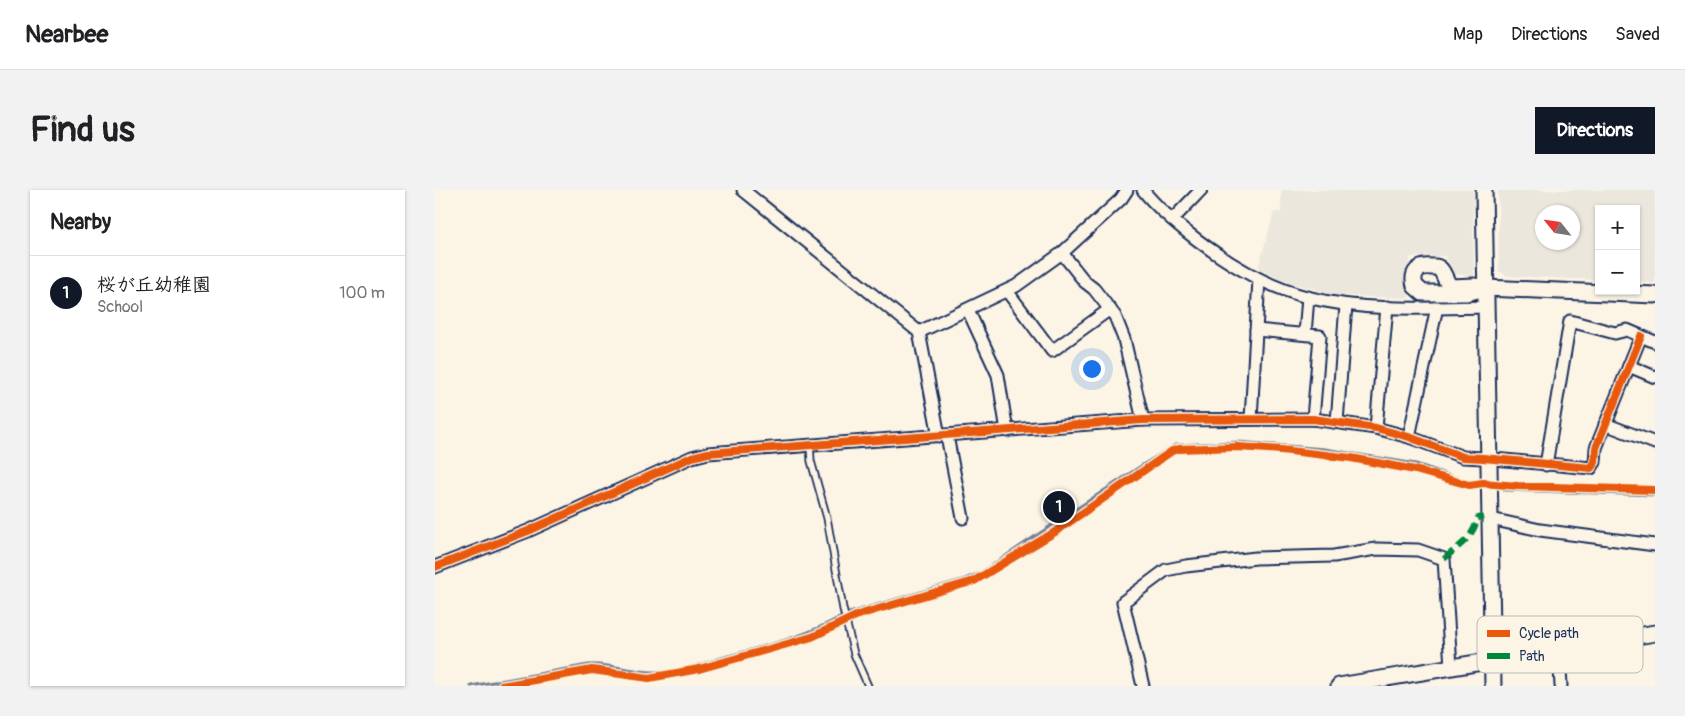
<!DOCTYPE html>
<meta charset="utf-8">
<style>
:root{--surface:#fff;--page:#f2f2f2;--text:#202124;--muted:#757577;--line:#e0e0e0;--accent:#111827}
body{margin:0;font-family:Pangolin,"Klee One",sans-serif;background:var(--page);color:var(--text)}
.controls{position:absolute;right:15px;top:15px;display:grid;overflow:hidden;border-radius:0px;box-shadow:0 1px 4px #0004}
.controls button{width:45px;height:45px;display:grid;place-items:center;padding:0;border:0;border-bottom:1px solid var(--line);background:var(--surface);color:var(--text);font:25px sans-serif}
.compass{position:absolute;left:1100px;top:15px;width:45px;height:45px;border-radius:50%;background:var(--surface);box-shadow:0 1px 4px #0004;rotate:300deg}
.you{position:absolute;left:656px;top:178px;width:18px;height:18px;margin:-12px;border:4px solid #fff;border-radius:50%;background:#1a73e8;box-shadow:0 0 0 8px #1a73e833}
.badge{display:grid;place-items:center;width:32px;height:32px;border-radius:50%;background:var(--accent);color:#fff;font-size:16px;font-weight:700}
.pin{position:absolute;translate:-50% -50%;border:2px solid #fff;box-shadow:0 1px 5px #0006}
.list{margin:0;padding:0;list-style:none}
h2{display:flex;justify-content:space-between;align-items:center;height:65px;margin:0;padding:0 20px;font-size:21px}
h2 small{font-size:16px;font-weight:400;color:var(--muted)}
.list li{display:grid;grid-template-columns:32px 1fr auto;gap:15px;align-items:center;box-sizing:border-box;height:75px;padding:0 20px;border-top:1px solid var(--line)}
.list b{display:block;font-size:19px;white-space:nowrap}
.list p{margin:0;font-size:16px;white-space:nowrap;color:var(--muted)}
.list em{font-size:16px;font-style:normal;color:var(--muted)}
.map{position:relative;flex:none;width:1220px;height:496px;overflow:hidden;border-radius:0px}
header{display:flex;align-items:center;gap:30px;box-sizing:border-box;height:70px;padding:0 25px;background:var(--surface);border-bottom:1px solid var(--line)}
header strong{font-size:24px}
nav{display:flex;gap:28px;margin-inline-start:auto;font-size:18px}
.intro{display:flex;align-items:center;justify-content:space-between;box-sizing:border-box;height:120px;padding:0 30px}
h1{margin:0;font-size:35px}
.button{padding:12px 22px;border-radius:0px;background:var(--accent);color:#fff;font-size:18px;font-weight:700}
main{display:flex;gap:30px;padding:0 30px}
aside{flex:1;background:var(--surface);border-radius:0px;box-shadow:0 1px 4px #0004}
.map>svg:first-child{display:block}
.built{fill:#ece7dc;fill-rule:evenodd}
.lines{fill:none;stroke-linecap:round;stroke-linejoin:round}
.stream{stroke:#767f94;stroke-width:3}
.lane-casing{stroke:#1b2f5e;stroke-width:9}
.street-casing{stroke:#1b2f5e;stroke-width:15}
.secondary-casing{stroke:#1b2f5e;stroke-width:19}
.lane{stroke:#fcf5e5;stroke-width:5.5}
.street{stroke:#fcf5e5;stroke-width:11}
.secondary{stroke:#fcf5e5;stroke-width:15}
.quiet{stroke:#00873e;stroke-width:6;stroke-dasharray:12 6;stroke-linecap:butt}
.cycleway-casing{stroke:#fcf5e5;stroke-width:11}
.cycleway{stroke:#e8590c;stroke-width:8}
.key{fill:#fcf5e5;stroke:#b8babc;stroke-width:1}
.key-label{font-size:14px;fill:#1b2f5e}
</style>
<header>
<strong>Nearbee</strong>
<nav><a>Map</a><a>Directions</a><a>Saved</a></nav>
</header>
<div class="intro"><h1>Find us</h1><a class="button">Directions</a></div>
<main>
<aside>
<h2>Nearby<small></small></h2>
<ul class="list">
<li><span class="badge">1</span><div><b>桜が丘幼稚園</b><p>School</p></div><em>100 m</em></li>
</ul>
</aside>
<div class="map">
<svg width="1220" height="496" viewBox="0 0 1220 496">
<rect width="100%" height="100%" fill="#fcf5e5"/>
<filter id="ink" filterUnits="userSpaceOnUse"><feTurbulence type="fractalNoise" baseFrequency=".02" numOctaves="2"/><feDisplacementMap in="SourceGraphic" scale="10" xChannelSelector="R" yChannelSelector="G"/><feConvolveMatrix kernelMatrix="1 2 1 2 8 2 1 2 1" color-interpolation-filters="sRGB"/></filter>
<g filter="url(#ink)">
<g class="built">
<polygon points="846,0 1038,0 1039,86 1019,84 1010,66 975,67 974,108 889,105 881,99 856,94 823,79 839,22 846,22"/>
<path d="M1063,0h157v93l-19,-1v-73h-37v71l-92,-4 -8,-5zM1108,22h30v30h-30z"/>
</g>
<g class="lines">
<g class="stream">
<polyline points="1069,300 1220,305"/>
<polyline points="414,423 530,389 545,383 709,274 740,255 804,252 890,259 981,274 1031,291"/>
<path d="M36,496l117,-21c23,-2 45,8 69,7 23,0 48,-9 71,-16 39,-11 77,-19 112,-39"/>
</g>
<defs>
<polyline id="lane" points="375,254 376,271 392,328 408,419 419,464 433,496"/>
<g id="street">
<polyline points="308,0 484,142 504,246"/>
<path d="M708,0c13,17 36,36 53,49 33,25 71,48 111,58 57,15 120,11 179,10"/>
<polyline points="738,29 766,0"/>
<polyline points="627,63 650,92 659,99 680,126 689,149 708,230"/>
<polyline points="572,101 617,161 675,119"/>
<polyline points="533,120 563,185 572,241"/>
<polyline points="821,140 885,146 878,229"/>
<polyline points="484,142 581,96 627,63 686,9 692,0"/>
<polyline points="870,144 873,107"/>
<polyline points="1194,176 1220,187"/>
<polyline points="816,229 824,89"/>
<polyline points="902,232 911,115"/>
<polyline points="1170,234 1220,253"/>
<polyline points="941,238 952,117"/>
<polyline points="512,246 528,328"/>
<polyline points="974,247 1002,117"/>
<polyline points="1111,275 1135,131 1180,143 1192,140 1220,152"/>
<polyline points="1056,329 1105,340 1220,355"/>
<polyline points="0,377 93,341 257,267 273,263 708,230 878,229 941,238 974,247 1028,267 1048,268 1156,278 1160,272 1161,258 1206,146"/>
<polyline points="1124,460 1126,496"/>
<polyline points="708,496 688,412 731,380 751,376 821,368 899,366 941,359 983,360 1009,369 1016,477"/>
</g>
<g id="secondary">
<polyline points="1049,0 1058,496"/>
<path d="M1050,98l-19,5h-43l-8,-7c-4,-14 4,-21 17,-19 4,0 5,-1 8,2 5,5 5,13 11,18l23,-1 11,2 170,7"/>
<polyline points="904,496 1220,443"/>
</g>
</defs>
<use href="#lane" class="lane-casing"/>
<use href="#street" class="street-casing"/>
<use href="#secondary" class="secondary-casing"/>
<use href="#lane" class="lane"/>
<use href="#street" class="street"/>
<use href="#secondary" class="secondary"/>
<path class="quiet" d="M1009,369c16,-15 27,-18 34,-41l5,-1"/>
<defs>
<g id="cycleway">
<polyline points="0,377 93,341 257,267 273,263 708,230 878,229 941,238 974,247 1028,267 1048,268 1156,278 1160,272 1161,258 1206,146"/>
<polyline points="66,496 157,480 214,488 264,479 377,447 423,425 539,391 620,342 737,261 744,259 803,257 846,260 916,268 980,280 1034,295 1048,293 1083,296 1220,300"/>
</g>
</defs>
<use href="#cycleway" class="cycleway-casing"/>
<use href="#cycleway" class="cycleway"/>
</g>
</g>
<rect x="1042" y="426" width="166" height="57" rx="8" class="key"/>
<rect x="1052" y="440" width="23" height="7" fill="#e8590c"/>
<rect x="1052" y="463" width="23" height="6" fill="#00873e"/>
<g class="key-label">
<text x="1084" y="448">Cycle path</text>
<text x="1084" y="471">Path</text>
</g>
</svg>
<div class="controls">
<button>+</button>
<button>−</button>
</div>
<svg class="compass" viewBox="-18 -18 36 36"><path d="M0-13l5 13h-10z" fill="#e53935"/><path d="M0 13l5-13h-10z" fill="#757577"/></svg>
<div class="you"></div>
<div class="pin badge" style="left:624px;top:317px">1</div>
</div>
</main>
